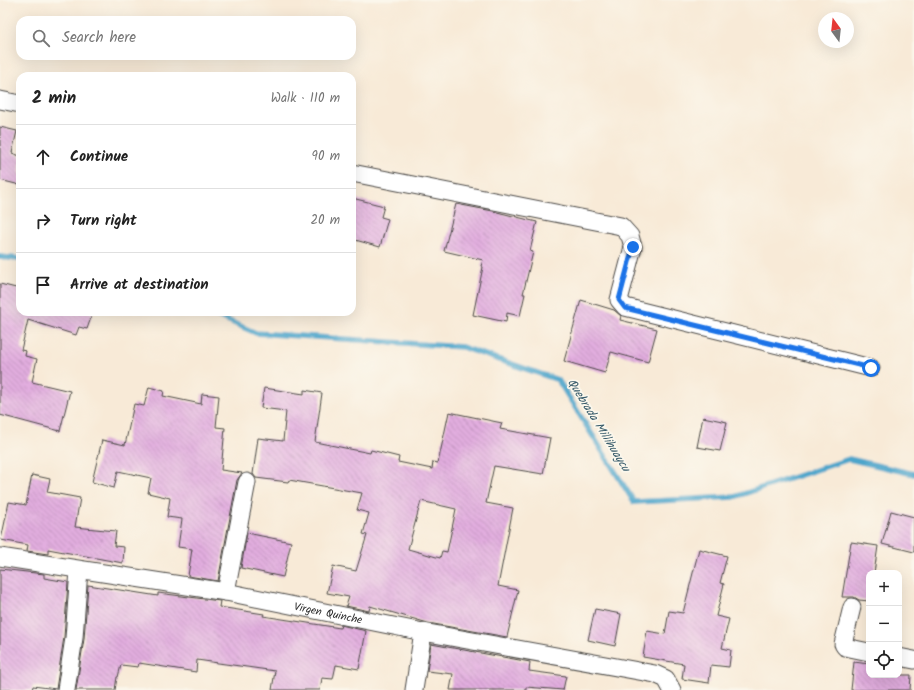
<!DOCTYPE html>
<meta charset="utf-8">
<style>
:root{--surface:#fff;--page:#f6f6f6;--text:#222;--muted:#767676;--line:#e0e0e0}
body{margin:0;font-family:Kalam,sans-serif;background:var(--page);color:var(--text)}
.controls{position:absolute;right:12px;bottom:12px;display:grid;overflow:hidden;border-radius:8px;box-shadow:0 4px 16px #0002}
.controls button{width:36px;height:36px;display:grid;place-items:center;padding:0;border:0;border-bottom:1px solid var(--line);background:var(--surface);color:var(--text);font:20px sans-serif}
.compass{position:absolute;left:818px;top:12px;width:36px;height:36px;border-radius:50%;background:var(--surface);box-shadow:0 4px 16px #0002;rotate:345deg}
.stop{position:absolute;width:12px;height:12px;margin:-9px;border:3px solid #1a73e8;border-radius:50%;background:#fff}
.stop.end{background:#1a73e8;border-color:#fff;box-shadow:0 1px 4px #0008}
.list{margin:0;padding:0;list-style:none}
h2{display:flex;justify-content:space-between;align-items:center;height:52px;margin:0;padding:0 16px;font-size:17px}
h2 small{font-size:13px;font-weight:400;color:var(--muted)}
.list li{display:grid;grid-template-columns:26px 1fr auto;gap:12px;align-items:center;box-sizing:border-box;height:64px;padding:0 16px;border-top:1px solid var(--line)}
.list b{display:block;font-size:15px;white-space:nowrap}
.list em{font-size:13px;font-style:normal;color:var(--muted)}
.icon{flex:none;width:22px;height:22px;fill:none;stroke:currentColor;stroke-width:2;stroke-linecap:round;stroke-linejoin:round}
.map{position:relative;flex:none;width:914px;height:690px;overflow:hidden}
.search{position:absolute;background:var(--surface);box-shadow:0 4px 16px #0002;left:16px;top:16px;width:340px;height:44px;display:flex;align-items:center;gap:10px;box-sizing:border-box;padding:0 14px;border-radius:12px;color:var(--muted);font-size:15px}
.panel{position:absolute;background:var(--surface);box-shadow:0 4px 16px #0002;left:16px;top:72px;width:340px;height:244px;border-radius:12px}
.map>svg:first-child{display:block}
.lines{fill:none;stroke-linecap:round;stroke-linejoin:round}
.stream{stroke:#4ea5cb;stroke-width:5.5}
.building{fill:url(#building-back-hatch);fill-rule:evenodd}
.minor-casing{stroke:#4a4845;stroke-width:19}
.minor{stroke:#fff;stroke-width:17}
.route{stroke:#1a73e8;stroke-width:5}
.labels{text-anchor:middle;stroke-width:3.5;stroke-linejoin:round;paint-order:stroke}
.street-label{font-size:11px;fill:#2b2b2b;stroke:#fbf7ec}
.water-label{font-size:12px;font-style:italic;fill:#395c6b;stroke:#fbf7ec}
</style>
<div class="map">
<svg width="914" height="690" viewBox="0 0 914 690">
<defs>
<pattern id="building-back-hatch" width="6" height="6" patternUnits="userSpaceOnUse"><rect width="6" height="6" fill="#e2addf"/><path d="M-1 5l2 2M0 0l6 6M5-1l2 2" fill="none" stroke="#b78db5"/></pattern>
</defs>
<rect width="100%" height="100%" fill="#fbf7ec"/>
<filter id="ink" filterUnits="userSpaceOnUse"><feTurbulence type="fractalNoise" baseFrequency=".025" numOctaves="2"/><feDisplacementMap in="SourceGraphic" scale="8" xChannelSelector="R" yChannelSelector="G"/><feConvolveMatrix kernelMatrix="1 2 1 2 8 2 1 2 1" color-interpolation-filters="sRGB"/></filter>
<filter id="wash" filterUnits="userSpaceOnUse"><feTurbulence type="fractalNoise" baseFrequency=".012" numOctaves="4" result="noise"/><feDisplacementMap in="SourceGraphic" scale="16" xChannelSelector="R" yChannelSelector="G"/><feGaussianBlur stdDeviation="0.9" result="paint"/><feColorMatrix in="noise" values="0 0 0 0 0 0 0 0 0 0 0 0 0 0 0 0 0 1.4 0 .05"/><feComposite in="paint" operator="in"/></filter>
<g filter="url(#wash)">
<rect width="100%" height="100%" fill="#f8ead7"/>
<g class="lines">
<g class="stream">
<polyline points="0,257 20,259"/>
<polyline points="209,312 256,333 462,347 558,380 634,502 734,497 849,459 914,474"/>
</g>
</g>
<g id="blocks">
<g class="building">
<polygon points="0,127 17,131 12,153 20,156 20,185 0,180"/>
<polygon points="352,198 384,206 381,217 388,219 380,247 352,239"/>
<polygon points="456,204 493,211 537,222 530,251 533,252 523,294 525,294 520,316 507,313 506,322 473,315 483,267 481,266 483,260 444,251"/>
<polygon points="0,284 20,289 20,312 93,312 87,329 79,327 76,335 28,320 21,350 26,351 25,356 37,359 32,382 70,391 60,431 0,415"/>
<polygon points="581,300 614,310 621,316 620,320 657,329 648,362 611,352 605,373 564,361"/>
<polygon points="149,387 164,391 163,396 201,404 202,394 219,396 216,427 225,428 221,470 242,473 237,480 218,581 188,576 192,549 178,547 182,519 167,517 170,498 148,493 151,478 118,471 114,488 92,482 102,440 125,445 134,404 144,406"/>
<path d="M264,388l40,6v-4l18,3 -7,49 55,11 1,-3 28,7 -1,5 34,7 1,-7 5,1 11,-51 53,11 -2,6 50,9 -7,36 -49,-8 -8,37 27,5 -15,78 20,4 -11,47 -79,-14 -58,-17 -1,5 -23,-5 3,-9 -22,-4 6,-27 23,5 11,-36 -4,-1 6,-21 -12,-3 5,-17 -73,-13 -1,2 -32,-4 -3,-4 5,-36 25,3 3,-30 -25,-3zM421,501l35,8 -9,43 -5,-1 -2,7 -32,-9z"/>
<polygon points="703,417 727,422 720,451 697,447"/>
<polygon points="32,475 50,479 47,492 80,498 75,527 116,531 114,546 124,547 123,563 48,549 48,554 27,551 28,545 1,540 9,502 26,505"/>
<polygon points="891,511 914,517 914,552 882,544"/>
<polygon points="247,533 291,542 283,577 241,568"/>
<polygon points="851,542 878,546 874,573 869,573 869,601 859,600 854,597 842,597"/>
<polygon points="699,549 727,556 720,583 724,584 716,616 729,619 722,648 731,650 729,667 711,665 709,683 682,679 684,664 643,657 647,631 665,634 669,611 683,613"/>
<polygon points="0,569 44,574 44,578 68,582 64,637 56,689 33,686 32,690 0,690"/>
<polygon points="88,585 158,596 158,593 220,601 219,607 264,614 263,616 340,628 341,625 366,631 359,669 336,665 333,679 322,678 320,690 272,690 275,671 197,660 196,672 139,663 138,667 121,665 118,677 117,677 115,690 76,690 84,639"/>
<polygon points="595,609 621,614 615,646 588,640"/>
<polygon points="431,644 530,662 529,671 566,676 563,690 526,687 526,690 450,690 453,674 427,671"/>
<polygon points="854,662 869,664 869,675 911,675 910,690 851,690"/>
</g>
</g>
</g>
<g filter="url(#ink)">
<use href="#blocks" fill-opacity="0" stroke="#4a4845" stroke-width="1"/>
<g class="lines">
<defs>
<g id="minor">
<polyline points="0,100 20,104"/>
<polyline points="352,173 621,226 630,236 633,247 619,300 625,307 871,368"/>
<path id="s1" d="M0,557l226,35 197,40 232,42 11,5 6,11"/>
<polyline points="226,592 247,482"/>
<polyline points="852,607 843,644 845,647 869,652"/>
<polyline points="899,657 914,660"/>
<polyline points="66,690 74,638 79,570"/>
<polyline points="414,690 423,632"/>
</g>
</defs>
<use href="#minor" class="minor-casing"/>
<use href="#minor" class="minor"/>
</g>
</g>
<g class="lines" filter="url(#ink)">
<polyline class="route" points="633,247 619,300 625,308 871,368"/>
</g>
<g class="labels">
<g class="street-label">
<text dy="4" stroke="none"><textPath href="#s1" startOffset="333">Virgen Quinche</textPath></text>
</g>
<g class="water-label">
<text transform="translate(599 425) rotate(58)" y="4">Quebrada Millihuaycu</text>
</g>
</g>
</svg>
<div class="controls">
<button>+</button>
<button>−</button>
<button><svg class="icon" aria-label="locate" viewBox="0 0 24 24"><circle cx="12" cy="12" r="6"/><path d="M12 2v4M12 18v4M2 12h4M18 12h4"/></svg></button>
</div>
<svg class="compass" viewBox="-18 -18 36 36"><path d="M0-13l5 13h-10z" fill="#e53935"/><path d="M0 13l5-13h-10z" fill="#767676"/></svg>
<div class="stop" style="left:871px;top:368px"></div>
<div class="stop end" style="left:633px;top:247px"></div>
<div class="search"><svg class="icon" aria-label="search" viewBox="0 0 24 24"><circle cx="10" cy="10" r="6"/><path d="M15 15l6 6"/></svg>Search here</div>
<section class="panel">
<h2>2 min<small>Walk · 110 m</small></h2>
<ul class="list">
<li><svg class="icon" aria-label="ahead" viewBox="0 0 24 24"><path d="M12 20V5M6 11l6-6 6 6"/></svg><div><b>Continue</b></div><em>90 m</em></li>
<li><svg class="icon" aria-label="right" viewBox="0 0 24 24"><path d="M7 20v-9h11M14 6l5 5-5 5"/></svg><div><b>Turn right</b></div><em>20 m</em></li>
<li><svg class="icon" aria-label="arrive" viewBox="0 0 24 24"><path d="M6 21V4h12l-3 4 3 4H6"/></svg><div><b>Arrive at destination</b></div></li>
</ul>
</section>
</div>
